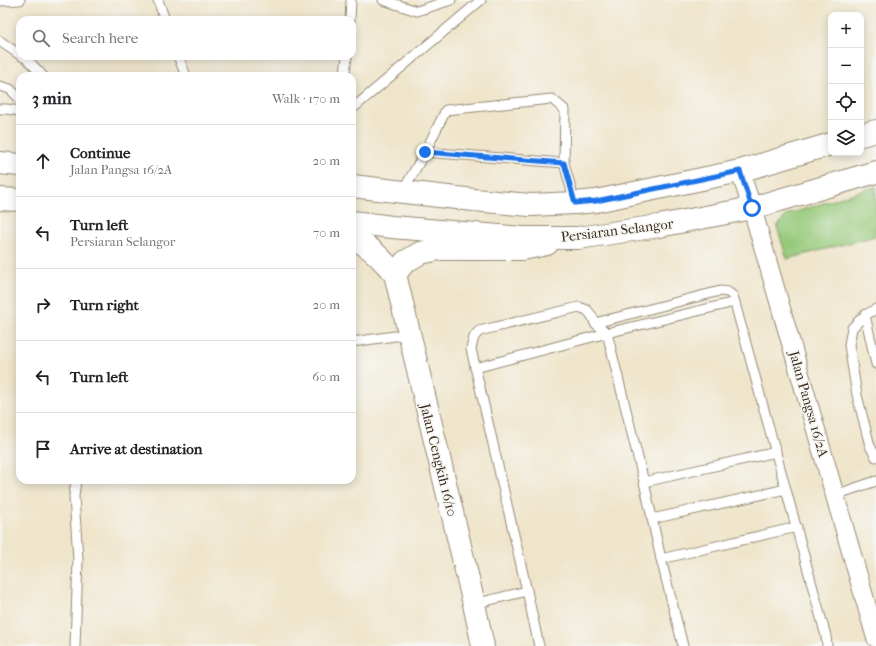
<!DOCTYPE html>
<meta charset="utf-8">
<style>
:root{--surface:#fff;--page:#f6f6f6;--text:#202124;--muted:#757577;--line:#e0e0e0}
body{margin:0;font-family:"IM FELL French Canon",serif;background:var(--page);color:var(--text)}
.controls{position:absolute;right:12px;top:12px;display:grid;overflow:hidden;border-radius:8px;box-shadow:0 2px 10px #0003}
.controls button{width:36px;height:36px;display:grid;place-items:center;padding:0;border:0;border-bottom:1px solid var(--line);background:var(--surface);color:var(--text);font:20px sans-serif}
.stop{position:absolute;width:12px;height:12px;margin:-9px;border:3px solid #1a73e8;border-radius:50%;background:#fff}
.stop.end{background:#1a73e8;border-color:#fff;box-shadow:0 1px 4px #0008}
.list{margin:0;padding:0;list-style:none}
h2{display:flex;justify-content:space-between;align-items:center;height:52px;margin:0;padding:0 16px;font-size:17px}
h2 small{font-size:13px;font-weight:400;color:var(--muted)}
.list li{display:grid;grid-template-columns:26px 1fr auto;gap:12px;align-items:center;box-sizing:border-box;height:72px;padding:0 16px;border-top:1px solid var(--line)}
.list b{display:block;font-size:15px;white-space:nowrap}
.list p{margin:0;font-size:13px;white-space:nowrap;color:var(--muted)}
.list em{font-size:13px;font-style:normal;color:var(--muted)}
.icon{flex:none;width:22px;height:22px;fill:none;stroke:currentColor;stroke-width:2;stroke-linecap:round;stroke-linejoin:round}
.map{position:relative;flex:none;width:876px;height:646px;overflow:hidden}
.search{position:absolute;background:var(--surface);box-shadow:0 2px 10px #0003;left:16px;top:16px;width:340px;height:44px;display:flex;align-items:center;gap:10px;box-sizing:border-box;padding:0 14px;border-radius:12px;color:var(--muted);font-size:15px}
.panel{position:absolute;background:var(--surface);box-shadow:0 2px 10px #0003;left:16px;top:72px;width:340px;height:412px;border-radius:12px}
.map>svg:first-child{display:block}
.green{fill:#96c97a;stroke:#687a4c}
.lines{fill:none;stroke-linecap:round;stroke-linejoin:round}
.service-casing{stroke:#958874;stroke-width:11}
.minor-casing{stroke:#958874;stroke-width:20}
.tertiary-casing{stroke:#958874;stroke-width:24}
.primary-casing{stroke:#958874;stroke-width:24}
.service{stroke:#fff;stroke-width:9}
.minor{stroke:#fff;stroke-width:18}
.tertiary{stroke:#fff;stroke-width:22}
.primary{stroke:#fff;stroke-width:22}
.route{stroke:#1a73e8;stroke-width:5}
.labels{text-anchor:middle;stroke-width:3.5;stroke-linejoin:round;paint-order:stroke}
.street-label{font-size:14px;fill:#3b2a1e;stroke:#f6f6f2}
</style>
<div class="map">
<svg width="876" height="646" viewBox="0 0 876 646">
<rect width="100%" height="100%" fill="#f6f6f2"/>
<filter id="ink" filterUnits="userSpaceOnUse"><feTurbulence type="fractalNoise" baseFrequency=".025" numOctaves="2"/><feDisplacementMap in="SourceGraphic" scale="8" xChannelSelector="R" yChannelSelector="G"/><feConvolveMatrix kernelMatrix="1 2 1 2 8 2 1 2 1" color-interpolation-filters="sRGB"/></filter>
<filter id="wash" filterUnits="userSpaceOnUse"><feTurbulence type="fractalNoise" baseFrequency=".012" numOctaves="4" result="noise"/><feDisplacementMap in="SourceGraphic" scale="16" xChannelSelector="R" yChannelSelector="G"/><feGaussianBlur stdDeviation="0.9" result="paint"/><feColorMatrix in="noise" values="0 0 0 0 0 0 0 0 0 0 0 0 0 0 0 0 0 1.4 0 .05"/><feComposite in="paint" operator="in"/></filter>
<g filter="url(#wash)">
<rect width="100%" height="100%" fill="#efe5cb"/>
<polygon class="green" points="876,186 876,236 787,259 777,227 786,215"/>
</g>
<g filter="url(#ink)">
<g class="lines">
<defs>
<g id="service">
<polyline points="158,0 165,20"/>
<polyline points="383,0 417,11 451,0"/>
<polyline points="0,1 20,0"/>
<polyline points="350,20 351,0"/>
<polyline points="0,41 20,55"/>
<polyline points="22,56 27,59 43,76"/>
<polyline points="178,56 186,76"/>
<polyline points="338,76 345,73 347,56"/>
<polyline points="0,86 10,89 20,99"/>
<polyline points="0,109 6,109 20,111"/>
<polyline points="352,109 481,0"/>
<polyline points="425,152 446,110 552,99 565,110 564,163 575,203"/>
<polyline points="403,191 425,152 564,163"/>
<polyline points="876,309 865,315 876,364"/>
<polyline points="865,315 852,328 849,345 857,395 870,446 876,457"/>
<polyline points="595,323 720,291 728,292 733,296 826,636 827,646"/>
<polyline points="352,342 409,334"/>
<polyline points="475,368 607,333 735,302"/>
<polyline points="644,482 776,452"/>
<polyline points="835,495 876,481"/>
<polyline points="652,519 786,489"/>
<polyline points="661,559 797,527"/>
<polyline points="527,591 471,349 474,337 479,331 579,307 587,310 592,316 595,323 607,333 644,482 661,559 683,646"/>
<polyline points="474,604 527,591 539,646"/>
<polyline points="75,646 78,560 74,496 76,480"/>
</g>
<polyline id="minor" points="740,171 752,208 876,638"/>
<g id="tertiary">
<path d="M352,238c18,7 30,22 43,36l79,330 9,42"/>
<polyline points="395,274 405,262 420,253 440,249 523,249 547,244"/>
</g>
<g id="primary">
<polyline points="861,135 876,131"/>
<polyline points="0,163 20,165"/>
<polyline points="352,186 474,200 530,205 575,203 596,201 740,171 831,144"/>
<polyline points="0,199 20,200"/>
<polyline points="352,222 392,227 523,238 578,238 659,226 752,208 842,182 876,172"/>
</g>
</defs>
<use href="#service" class="service-casing"/>
<use href="#minor" class="minor-casing"/>
<use href="#tertiary" class="tertiary-casing"/>
<use href="#primary" class="primary-casing"/>
<use href="#service" class="service"/>
<use href="#minor" class="minor"/>
<use href="#tertiary" class="tertiary"/>
<use href="#primary" class="primary"/>
</g>
</g>
<g class="lines" filter="url(#ink)">
<polyline class="route" points="425,152 564,163 575,203 596,201 740,171 752,208"/>
</g>
<g class="labels">
<g class="street-label">
<text transform="translate(617 230) rotate(-7)" y="5">Persiaran Selangor</text>
<text transform="translate(809 404) rotate(74)" y="5">Jalan Pangsa 16/2A</text>
<text transform="translate(439 460) rotate(76)" y="5">Jalan Cengkih 16/10</text>
</g>
</g>
</svg>
<div class="controls">
<button>+</button>
<button>−</button>
<button><svg class="icon" aria-label="locate" viewBox="0 0 24 24"><circle cx="12" cy="12" r="6"/><path d="M12 2v4M12 18v4M2 12h4M18 12h4"/></svg></button>
<button><svg class="icon" aria-label="layers" viewBox="0 0 24 24"><path d="M12 4l9 5-9 5-9-5zM3 14l9 5 9-5"/></svg></button>
</div>
<div class="stop" style="left:752px;top:208px"></div>
<div class="stop end" style="left:425px;top:152px"></div>
<div class="search"><svg class="icon" aria-label="search" viewBox="0 0 24 24"><circle cx="10" cy="10" r="6"/><path d="M15 15l6 6"/></svg>Search here</div>
<section class="panel">
<h2>3 min<small>Walk · 170 m</small></h2>
<ul class="list">
<li><svg class="icon" aria-label="ahead" viewBox="0 0 24 24"><path d="M12 20V5M6 11l6-6 6 6"/></svg><div><b>Continue</b><p>Jalan Pangsa 16/2A</p></div><em>20 m</em></li>
<li><svg class="icon" aria-label="left" viewBox="0 0 24 24"><path d="M17 20v-9H6M10 6l-5 5 5 5"/></svg><div><b>Turn left</b><p>Persiaran Selangor</p></div><em>70 m</em></li>
<li><svg class="icon" aria-label="right" viewBox="0 0 24 24"><path d="M7 20v-9h11M14 6l5 5-5 5"/></svg><div><b>Turn right</b></div><em>20 m</em></li>
<li><svg class="icon" aria-label="left" viewBox="0 0 24 24"><path d="M17 20v-9H6M10 6l-5 5 5 5"/></svg><div><b>Turn left</b></div><em>60 m</em></li>
<li><svg class="icon" aria-label="arrive" viewBox="0 0 24 24"><path d="M6 21V4h12l-3 4 3 4H6"/></svg><div><b>Arrive at destination</b></div></li>
</ul>
</section>
</div>
